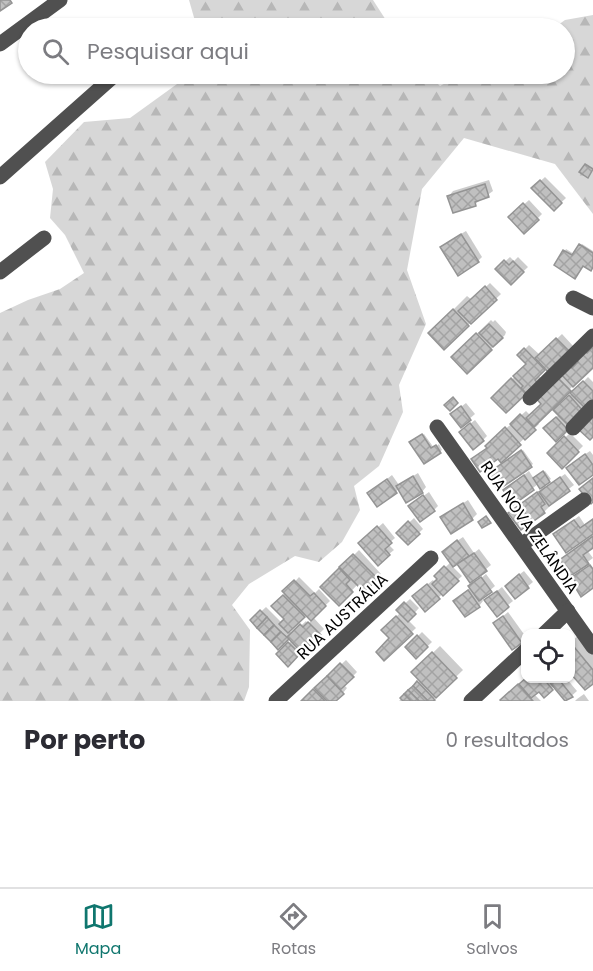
<!DOCTYPE html>
<html lang="pt">
<meta charset="utf-8">
<style>
:root{--surface:#fff;--page:#f2f2f3;--text:#2b2b33;--muted:#7c7c81;--line:#e1e1e2;--accent:#0f766e}
body{margin:0;font-family:Poppins,sans-serif;background:var(--page);color:var(--text)}
.controls{position:absolute;right:18px;bottom:18px;display:grid;overflow:hidden;border-radius:12px;box-shadow:0 2px 4px #0004}
.controls button{width:54px;height:54px;display:grid;place-items:center;padding:0;border:0;border-bottom:2px solid var(--line);background:var(--surface);color:var(--text);font:30px sans-serif}
.list{margin:0;padding:0;list-style:none}
h2{display:flex;justify-content:space-between;align-items:center;height:78px;margin:0;padding:0 24px;font-size:26px}
h2 small{font-size:20px;font-weight:400;color:var(--muted)}
.icon{flex:none;width:33px;height:33px;fill:none;stroke:currentColor;stroke-width:2;stroke-linecap:round;stroke-linejoin:round}
.map{position:relative;flex:none;width:593px;height:701px;overflow:hidden}
.search{position:absolute;background:var(--surface);box-shadow:0 2px 4px #0004;left:18px;right:18px;top:18px;height:66px;display:flex;align-items:center;gap:15px;box-sizing:border-box;padding:0 21px;border-radius:33px;color:var(--muted);font-size:22px}
.sheet{height:186px;background:var(--surface)}
nav{display:flex;justify-content:space-around;align-items:center;box-sizing:border-box;height:84px;border-top:2px solid var(--line);background:var(--surface);font-size:16px;color:var(--muted)}
nav a{display:grid;justify-items:center;gap:3px}
nav .on{color:var(--accent)}
.map>svg:first-child{display:block}
.forest{fill:url(#forest-firs)}
.shadow{fill:#0003;fill-rule:evenodd}
.building{fill:url(#building-cross-hatch);stroke:#949494;stroke-width:1.5}
.lines{fill:none;stroke-linecap:round;stroke-linejoin:round}
.minor{stroke:#505050;stroke-width:15}
.labels{text-anchor:middle;stroke-width:4.5;stroke-linejoin:round;paint-order:stroke}
.street-label{font-size:16px;fill:#000;stroke:#fff}
</style>
<div class="map">
<svg width="593" height="701" viewBox="0 0 593 701">
<defs>
<pattern id="forest-firs" width="22" height="20" patternUnits="userSpaceOnUse" patternTransform="scale(1.5)"><rect width="22" height="20" fill="#d7d7d7"/><path d="M5 1l3.5 6h-7zM16 11l3.5 6h-7z" fill="#b7b7b7"/></pattern>
<pattern id="building-cross-hatch" width="8" height="8" patternUnits="userSpaceOnUse" patternTransform="scale(1.5)"><rect width="8" height="8" fill="#c0c0c0"/><path d="M0 0l8 8M0 8l8-8" fill="none" stroke="#a3a3a3"/></pattern>
</defs>
<rect width="100%" height="100%" fill="#fff"/>
<g class="forest">
<polygon points="189,0 373,0 391,28 197,28"/>
<polygon points="593,15 593,214 555,164 464,138 422,189 407,270 426,324 399,385 403,412 379,466 354,486 360,510 342,542 319,562 295,556 249,584 232,605 250,630 249,687 244,701 0,701 0,313 28,300 60,289 84,273 65,235 50,218 53,189 45,162 84,122 130,118 184,79 186,74 428,74 440,86 462,74 564,74 564,28 554,28 565,20"/>
</g>
<g class="shadow">
<polygon points="545,177 566,198 554,209 533,188"/>
<polygon points="489,180 493,191 475,204 449,196 453,191"/>
<polygon points="529,200 542,214 524,232 510,217"/>
<polygon points="466,231 482,257 478,261 446,243"/>
<polygon points="582,244 593,251 593,266 584,264 565,251 566,249 574,254"/>
<polygon points="510,257 514,261 518,257 528,267 511,283 497,269"/>
<polygon points="490,283 501,294 444,348 430,333 467,296 472,300"/>
<polygon points="491,320 493,322 495,320 506,332 505,335 468,372 453,357"/>
<polygon points="562,334 574,347 546,367 538,375 542,379 506,411 493,398 528,364 519,355 529,345 540,355"/>
<polygon points="589,347 593,349 593,366 537,422 539,424 501,461 489,447 492,441 526,411 531,416 543,404 537,397 575,362 577,365"/>
<polygon points="588,377 593,382 593,399 556,440 549,423 560,414 556,410"/>
<polygon points="466,403 475,414 461,426 457,410"/>
<polygon points="475,420 487,436 483,440 466,427"/>
<polygon points="570,433 583,446 562,467 549,453"/>
<polygon points="424,434 434,448 439,444 442,450 424,462 413,441"/>
<polygon points="523,450 533,464 499,488 491,472"/>
<polygon points="590,451 593,455 593,473 572,463"/>
<polygon points="529,471 534,479 545,471 551,479 544,484 546,487 565,474 574,485 550,503 551,505 544,512 510,513 542,489 538,484 514,503 505,490"/>
<polygon points="418,473 426,487 422,492 399,488 396,492 369,493 392,475 399,485"/>
<polygon points="429,492 438,506 434,510 415,502"/>
<polygon points="468,500 477,514 472,519 442,517"/>
<polygon points="579,516 585,525 593,519 593,532 560,530"/>
<polygon points="414,518 423,529 408,543 398,533"/>
<polygon points="383,523 395,538 388,544 394,550 389,554 365,539"/>
<polygon points="593,536 593,546 587,550 593,558 570,575 560,561"/>
<polygon points="463,537 474,553 479,549 491,565 471,581 457,562 452,566 462,576 425,610 418,592 433,580 435,583 439,579 436,576 451,562 448,547"/>
<polygon points="359,550 381,574 364,590 358,584 339,604 322,587"/>
<polygon points="524,571 533,582 515,597 511,581"/>
<polygon points="486,574 495,586 481,598 483,601 479,606 460,596"/>
<path d="M299,577l16,16 4,-4 11,12 -17,16 11,12 -36,35 -10,-10 14,-14 -3,-3 -11,11 -26,-28 14,-13 16,16 4,-4 -12,-13zM306,614l6,6 -4,4 -2,-3 -14,13 -3,-4z"/>
<polygon points="502,587 513,601 497,614 491,596"/>
<polygon points="410,599 419,608 408,620 416,628 384,659 391,638 383,630 401,612 398,610"/>
<polygon points="508,612 526,637 513,648 495,623"/>
<polygon points="422,632 432,642 417,656 407,647"/>
<polygon points="570,635 574,639 578,636 593,654 593,682 570,671"/>
<polygon points="440,646 463,670 431,701 399,701 421,680 413,672"/>
<polygon points="346,660 357,672 344,685 347,688 343,693 334,701 303,701"/>
<polygon points="526,678 566,678 577,691 567,700 554,686 544,696 539,690 534,694 541,701 503,701 506,695"/>
<polygon points="584,694 589,701 575,701 577,699"/>
</g>
<g class="building">
<polygon points="0,0 10,0 12,3 0,11"/>
<polygon points="585,164 593,169 588,178 579,172"/>
<polygon points="540,180 562,203 554,211 531,188"/>
<polygon points="485,184 489,197 475,202 476,206 453,213 447,196"/>
<polygon points="523,203 539,220 524,234 508,217"/>
<polygon points="461,234 479,262 458,276 440,247"/>
<polygon points="579,244 593,253 593,267 591,271 583,266 575,279 554,265 563,250 572,255"/>
<polygon points="504,260 509,265 513,261 524,272 511,285 495,269"/>
<polygon points="485,286 497,300 471,324 458,311"/>
<polygon points="453,309 469,326 444,350 428,333"/>
<polygon points="489,324 503,338 493,347 479,333"/>
<polygon points="476,333 492,350 467,374 451,357"/>
<polygon points="556,338 570,352 549,373 535,358"/>
<polygon points="593,347 593,368 573,387 561,374 569,366 572,368 578,362 575,358 584,350 587,353"/>
<polygon points="524,348 545,370 535,380 539,385 528,395 521,388 523,386 513,376 526,364 517,355"/>
<polygon points="556,376 571,391 534,427 526,418 541,404 535,397"/>
<polygon points="511,378 526,394 506,413 491,398"/>
<polygon points="583,381 593,391 593,401 585,408 570,393"/>
<polygon points="569,395 584,412 569,426 553,410"/>
<polygon points="453,397 458,403 450,411 444,405"/>
<polygon points="461,406 471,420 461,428 450,414"/>
<polygon points="593,413 593,437 590,440 577,428"/>
<polygon points="520,414 536,430 525,440 510,424"/>
<polygon points="556,417 568,430 556,442 543,428"/>
<polygon points="470,423 484,441 473,450 459,432"/>
<polygon points="505,427 521,445 501,463 498,459 480,472 471,459 487,448 485,446"/>
<polygon points="422,434 431,448 436,445 441,453 424,464 409,442"/>
<polygon points="564,436 579,452 562,469 547,453"/>
<polygon points="521,450 532,467 498,490 487,474"/>
<polygon points="585,454 593,465 593,475 579,485 566,468"/>
<polygon points="543,471 550,482 540,489 533,478"/>
<polygon points="524,475 534,490 513,505 503,490"/>
<polygon points="413,476 423,493 406,503 396,486"/>
<polygon points="560,477 570,491 549,506 539,492"/>
<polygon points="593,478 593,502 591,504 579,489"/>
<polygon points="387,479 397,493 377,507 367,493"/>
<polygon points="537,492 545,504 541,507 545,513 521,530 508,513"/>
<polygon points="423,495 435,511 420,522 408,506"/>
<polygon points="463,503 473,520 451,534 440,517"/>
<polygon points="486,516 491,523 482,528 478,522"/>
<polygon points="593,519 593,534 566,553 553,534 574,520 580,528"/>
<polygon points="408,521 420,534 408,545 396,533"/>
<polygon points="377,526 392,543 385,549 390,555 378,566 358,543"/>
<polygon points="593,536 593,548 583,555 589,564 569,577 558,561"/>
<polygon points="457,540 469,556 453,567 442,552"/>
<polygon points="474,553 487,571 470,583 457,564"/>
<polygon points="353,554 378,579 364,592 339,567"/>
<polygon points="590,565 593,569 593,588 581,597 575,587 578,585 572,577"/>
<polygon points="444,566 459,581 443,596 432,584 437,579 434,576"/>
<polygon points="339,568 350,580 346,584 353,592 339,606 320,587"/>
<polygon points="519,574 529,588 515,599 505,586"/>
<polygon points="481,577 492,592 479,601 468,586"/>
<polygon points="294,580 310,596 314,593 326,606 311,621 282,591"/>
<polygon points="427,584 440,599 425,612 412,596"/>
<polygon points="468,590 480,607 465,617 453,601"/>
<polygon points="497,591 509,607 497,617 484,600"/>
<polygon points="283,595 305,617 288,633 279,624 284,619 271,606"/>
<polygon points="404,602 416,614 408,622 396,610"/>
<polygon points="260,610 267,617 257,628 250,620"/>
<polygon points="396,616 413,634 384,661 376,652 389,638 381,630"/>
<polygon points="503,616 522,643 512,650 493,623"/>
<polygon points="267,617 274,625 264,635 257,628"/>
<polygon points="308,622 321,635 302,653 287,637 300,624 303,627"/>
<polygon points="274,625 281,632 271,642 264,635"/>
<polygon points="281,632 289,639 278,650 271,642"/>
<polygon points="417,635 428,647 416,659 405,647"/>
<polygon points="288,642 300,654 288,667 276,654"/>
<polygon points="570,642 593,670 593,684 585,690 570,673"/>
<polygon points="432,652 457,678 436,698 411,672"/>
<polygon points="340,663 354,677 340,690 327,676"/>
<polygon points="327,676 344,694 336,701 327,701 314,688"/>
<polygon points="526,678 543,678 553,690 544,698 539,692 531,698 519,684"/>
<polygon points="546,678 563,678 560,681 573,697 565,701"/>
<polygon points="417,681 435,700 433,701 428,701 413,686"/>
<polygon points="518,684 533,701 501,701 500,700"/>
<polygon points="413,686 428,701 419,701 408,690"/>
<polygon points="313,689 325,701 301,701"/>
<polygon points="408,690 419,701 411,701 404,694"/>
<polygon points="404,694 411,701 403,701 400,698"/>
</g>
<g class="lines">
<g class="minor">
<polyline points="0,44 60,0"/>
<polyline points="0,177 116,74"/>
<polyline points="0,272 44,238"/>
<polyline points="573,298 593,308"/>
<polyline points="530,398 593,336"/>
<polyline points="437,427 593,647"/>
<polyline points="573,428 593,407"/>
<polyline points="521,545 584,500"/>
<polyline points="544,634 568,611"/>
<polyline points="276,701 431,558"/>
<polyline points="471,701 526,650"/>
</g>
</g>
<g class="labels">
<g class="street-label">
<text transform="translate(530 527) rotate(55)" y="6">RUA NOVA ZELÂNDIA</text>
<text transform="translate(342 616) rotate(-43)" y="6">RUA AUSTRÁLIA</text>
</g>
</g>
</svg>
<div class="controls">
<button><svg class="icon" aria-label="locate" viewBox="0 0 24 24"><circle cx="12" cy="12" r="6"/><path d="M12 2v4M12 18v4M2 12h4M18 12h4"/></svg></button>
</div>
<div class="search"><svg class="icon" aria-label="search" viewBox="0 0 24 24"><circle cx="10" cy="10" r="6"/><path d="M15 15l6 6"/></svg>Pesquisar aqui</div>
</div>
<section class="sheet">
<h2>Por perto<small>0 resultados</small></h2>
<ul class="list">
</ul>
</section>
<nav>
<a class="on"><svg class="icon" aria-label="map" viewBox="0 0 24 24"><path d="M3 6l6-2 6 2 6-2v14l-6 2-6-2-6 2zM9 4v14M15 6v14"/></svg>Mapa</a>
<a><svg class="icon" aria-label="directions" viewBox="0 0 24 24"><path d="M12 3l9 9-9 9-9-9zM9 14v-3h6M13 9l2 2-2 2"/></svg>Rotas</a>
<a><svg class="icon" aria-label="saved" viewBox="0 0 24 24"><path d="M7 4h10v16l-5-4-5 4z"/></svg>Salvos</a>
</nav>
